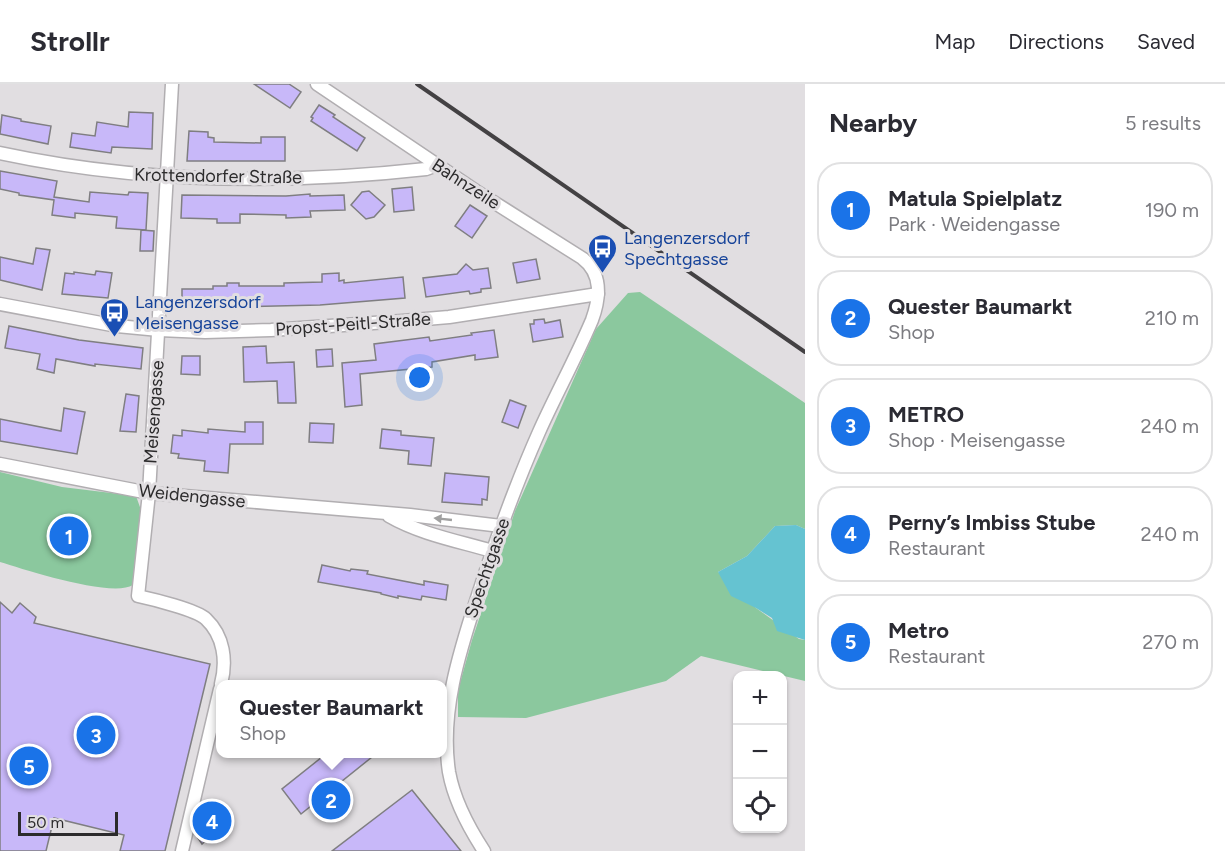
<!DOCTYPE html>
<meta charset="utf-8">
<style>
:root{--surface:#fff;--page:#f2f2f3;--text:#2b2b33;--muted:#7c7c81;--line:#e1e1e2;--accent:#1a73e8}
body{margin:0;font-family:Figtree,sans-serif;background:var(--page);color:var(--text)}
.controls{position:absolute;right:18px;bottom:18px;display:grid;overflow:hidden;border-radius:12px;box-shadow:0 2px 4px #0004}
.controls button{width:54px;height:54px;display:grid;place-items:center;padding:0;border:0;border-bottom:2px solid var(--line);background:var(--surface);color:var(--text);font:30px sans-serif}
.scale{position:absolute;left:18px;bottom:15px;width:100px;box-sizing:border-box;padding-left:6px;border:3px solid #2c2b2c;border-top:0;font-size:16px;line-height:21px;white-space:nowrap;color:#2c2b2c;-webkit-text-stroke:4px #e1dee1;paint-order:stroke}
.you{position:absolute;left:420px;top:294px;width:21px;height:21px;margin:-15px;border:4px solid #fff;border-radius:50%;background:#1a73e8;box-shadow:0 0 0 9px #1a73e833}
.badge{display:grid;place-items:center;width:39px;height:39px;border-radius:50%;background:var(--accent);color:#fff;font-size:20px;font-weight:700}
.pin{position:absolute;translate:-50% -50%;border:3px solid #fff;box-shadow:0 2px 6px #0006}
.popup{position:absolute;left:216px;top:596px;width:231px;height:78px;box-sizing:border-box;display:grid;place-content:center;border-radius:12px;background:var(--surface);filter:drop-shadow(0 2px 4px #0005);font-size:20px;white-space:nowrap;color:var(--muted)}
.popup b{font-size:22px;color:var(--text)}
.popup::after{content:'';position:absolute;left:50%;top:100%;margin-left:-12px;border:12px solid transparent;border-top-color:var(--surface)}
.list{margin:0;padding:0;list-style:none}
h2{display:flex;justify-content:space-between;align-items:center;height:78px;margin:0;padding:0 24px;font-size:26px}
h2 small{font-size:20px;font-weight:400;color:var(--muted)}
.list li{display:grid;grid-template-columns:39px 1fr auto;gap:18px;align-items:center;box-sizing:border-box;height:96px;margin:0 12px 12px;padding:0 12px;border:2px solid var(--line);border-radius:24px}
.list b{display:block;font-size:22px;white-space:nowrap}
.list p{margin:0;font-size:20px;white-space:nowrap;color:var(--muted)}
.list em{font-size:20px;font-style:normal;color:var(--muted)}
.icon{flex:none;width:33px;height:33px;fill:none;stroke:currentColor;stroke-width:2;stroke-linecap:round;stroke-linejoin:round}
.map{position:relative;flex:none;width:805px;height:767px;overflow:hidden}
header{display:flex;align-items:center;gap:36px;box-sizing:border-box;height:84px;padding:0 30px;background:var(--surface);border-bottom:2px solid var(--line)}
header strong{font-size:28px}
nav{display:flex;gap:33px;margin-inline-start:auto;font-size:21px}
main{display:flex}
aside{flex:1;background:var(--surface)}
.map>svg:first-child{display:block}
.green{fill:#8bc89e}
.water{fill:#65c3d1}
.building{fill:#c8b8f9;stroke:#7f7e81;stroke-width:1.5}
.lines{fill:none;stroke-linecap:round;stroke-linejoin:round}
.street-casing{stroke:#b1aeb1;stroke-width:15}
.street{stroke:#fff;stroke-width:12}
.rail{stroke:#434143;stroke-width:4}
.oneway{fill:#a0a0a0}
.labels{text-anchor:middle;stroke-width:6;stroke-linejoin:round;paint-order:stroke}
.street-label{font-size:18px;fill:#2c2b2c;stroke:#e1dee1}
.transit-label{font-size:18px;fill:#164399;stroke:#e1dee1;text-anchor:start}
</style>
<header>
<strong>Strollr</strong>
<nav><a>Map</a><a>Directions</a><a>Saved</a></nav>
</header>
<main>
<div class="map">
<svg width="805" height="767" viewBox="0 0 805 767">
<rect width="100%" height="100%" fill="#e1dee1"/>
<g class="green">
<polygon points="640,208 805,319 805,445 796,441 775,442 747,472 718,488 756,524 799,555 805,556 805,597 701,572 666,597 526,634 458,633 458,606 472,556 515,427 596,245 628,209"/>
<path d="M0,388l62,15 74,9 5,14 -8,75c-21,13 -107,-15 -133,-23z"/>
</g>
<polygon class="water" points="796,441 805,445 805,556 777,547 772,534 756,524 731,512 718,488 747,472 775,442"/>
<g class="building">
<polygon points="254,0 289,0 301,8 290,24"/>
<polygon points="319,21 335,31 333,33 365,54 357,67 311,37 313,34 311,33"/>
<polygon points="129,28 153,29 152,65 112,63 111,69 70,63 72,49 95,52 97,38 128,43"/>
<polygon points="2,31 21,35 21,37 51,42 48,60 0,50"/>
<polygon points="189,47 208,48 208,53 214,54 214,58 261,59 261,53 285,53 285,77 187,77"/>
<polygon points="0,87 57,97 54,113 89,118 90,108 128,111 129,108 148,109 146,146 116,144 117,133 75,129 75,134 52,131 54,116 19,111 19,109 0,105"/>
<polygon points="412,103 414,126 394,128 392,105"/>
<polygon points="369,107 385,121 374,133 366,135 351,121 362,108"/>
<polygon points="310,110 310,112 344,111 345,126 310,127 311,133 286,134 286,131 240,130 240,139 217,139 217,135 181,134 182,111 286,112"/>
<polygon points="470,121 487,132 472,154 455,142"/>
<polygon points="141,146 154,147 153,167 140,167"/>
<polygon points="36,164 50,166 42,206 0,196 0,173 33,180"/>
<polygon points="536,175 540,195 517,199 513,179"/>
<polygon points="466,180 473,186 488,184 491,204 481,205 481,208 470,210 469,207 426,213 423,194 457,190"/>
<polygon points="96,187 112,189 108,214 62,210 65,189 74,190 74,188 95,191"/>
<polygon points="339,189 339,197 344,196 344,199 403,193 405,214 320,221 182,224 182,205 213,205 213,202 227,202 227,199 239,199 239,202 284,202 284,199 322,198 322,190"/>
<polygon points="544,235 545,239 560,236 563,253 533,258 530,240 534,240 534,236"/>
<polygon points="9,242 79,256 143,264 141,285 95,280 95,282 56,275 54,289 37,285 40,270 5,264"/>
<polygon points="494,246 498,273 475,276 475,271 432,278 432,283 360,290 362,321 345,323 342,279 376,276 374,260 429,253 430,257 472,251 471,249"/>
<polygon points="266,262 267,279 294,278 296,319 278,319 277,297 244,298 243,263"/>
<polygon points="332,265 333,282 317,283 316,266"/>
<polygon points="182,272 200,272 200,291 181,290"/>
<polygon points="126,310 139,312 136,348 120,347"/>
<polygon points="510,316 526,322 518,344 502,338"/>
<polygon points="64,324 85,328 77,370 0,357 0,335 61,347"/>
<polygon points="245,338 263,338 263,360 230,360 228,389 204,387 205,377 178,374 179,370 171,369 173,351 182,352 182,346 208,349 208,345 245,348"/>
<polygon points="310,339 334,340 333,359 309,358"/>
<polygon points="382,345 401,347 401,351 434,354 431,382 408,380 409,367 380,364"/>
<polygon points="445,389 489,393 487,416 482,415 482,421 442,418"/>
<polygon points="322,481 350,487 351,485 368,487 367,490 424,501 424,497 448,501 446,516 422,512 421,516 398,512 398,514 381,510 381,509 318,498"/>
<polygon points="0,518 12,529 20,519 36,533 34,539 210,580 165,767 120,767 124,751 54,734 46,767 0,767"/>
<polygon points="327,669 377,669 301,730 282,705"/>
<polygon points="412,706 461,767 332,767"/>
<polygon points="205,718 223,740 202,760 196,751 207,741 201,733"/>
</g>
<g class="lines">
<defs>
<g id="street">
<path d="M172,0l-23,409 -11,103c14,3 59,14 68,23 18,17 21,42 15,65"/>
<path d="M317,0l159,107 106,67c21,16 18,40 10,62 -16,38 -36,74 -53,112 -24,54 -44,110 -62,166 -18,55 -37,115 -28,174 5,28 20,56 35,79"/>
<path d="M0,69c140,30 283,32 426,16l11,-4"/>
<polyline points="0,220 117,242 159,246 205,248 271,246 402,237 449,233 598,210"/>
<polyline points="0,380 149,409 410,431 501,442"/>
<path d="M389,432c31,18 69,25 103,35"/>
<polyline points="182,767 220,605"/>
</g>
</defs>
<use href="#street" class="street-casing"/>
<use href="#street" class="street"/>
<polyline class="rail" points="417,0 805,268"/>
</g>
<defs><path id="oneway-solid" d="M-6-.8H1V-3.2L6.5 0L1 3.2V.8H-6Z" transform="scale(1.5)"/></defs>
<use class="oneway" href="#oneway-solid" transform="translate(443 435) rotate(-174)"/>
<defs>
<symbol id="bus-pin" viewBox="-11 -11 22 30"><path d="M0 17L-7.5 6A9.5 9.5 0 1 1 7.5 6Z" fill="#1a4fb4" stroke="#e1dee1"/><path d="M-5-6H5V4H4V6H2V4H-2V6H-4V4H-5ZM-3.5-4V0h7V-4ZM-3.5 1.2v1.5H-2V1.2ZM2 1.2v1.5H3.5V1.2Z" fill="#fff"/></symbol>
</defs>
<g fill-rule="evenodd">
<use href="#bus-pin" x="586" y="148" width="33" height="45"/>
<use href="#bus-pin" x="98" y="212" width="33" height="45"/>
</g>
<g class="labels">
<g class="street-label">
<text transform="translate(218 92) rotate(1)" y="6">Krottendorfer Straße</text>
<text transform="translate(466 100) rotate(33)" y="6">Bahnzeile</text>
<text transform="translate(353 240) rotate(-4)" y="6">Propst-Peitl-Straße</text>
<text transform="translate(154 328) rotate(-86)" y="6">Meisengasse</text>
<text transform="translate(192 412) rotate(6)" y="6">Weidengasse</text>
<text transform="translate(487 484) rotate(-71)" y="6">Spechtgasse</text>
</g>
<g class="transit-label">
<text x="624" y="160">Langenzersdorf<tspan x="624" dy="21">Spechtgasse</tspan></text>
<text x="135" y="224">Langenzersdorf<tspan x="135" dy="21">Meisengasse</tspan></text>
</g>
</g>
</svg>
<div class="controls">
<button>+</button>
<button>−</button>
<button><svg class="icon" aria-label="locate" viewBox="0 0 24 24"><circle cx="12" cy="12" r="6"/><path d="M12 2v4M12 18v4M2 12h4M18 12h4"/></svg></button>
</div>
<div class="scale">50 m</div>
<div class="you"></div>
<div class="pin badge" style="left:69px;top:452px">1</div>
<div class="pin badge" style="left:331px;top:716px">2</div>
<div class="popup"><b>Quester Baumarkt</b>Shop</div>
<div class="pin badge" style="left:96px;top:651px">3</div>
<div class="pin badge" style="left:212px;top:737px">4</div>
<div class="pin badge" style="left:29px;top:682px">5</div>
</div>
<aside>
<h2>Nearby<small>5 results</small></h2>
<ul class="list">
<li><span class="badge">1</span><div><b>Matula Spielplatz</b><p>Park · Weidengasse</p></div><em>190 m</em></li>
<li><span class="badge">2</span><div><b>Quester Baumarkt</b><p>Shop</p></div><em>210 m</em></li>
<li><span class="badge">3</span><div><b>METRO</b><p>Shop · Meisengasse</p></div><em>240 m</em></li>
<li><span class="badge">4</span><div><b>Perny’s Imbiss Stube</b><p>Restaurant</p></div><em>240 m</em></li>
<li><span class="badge">5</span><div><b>Metro</b><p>Restaurant</p></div><em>270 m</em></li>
</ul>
</aside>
</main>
